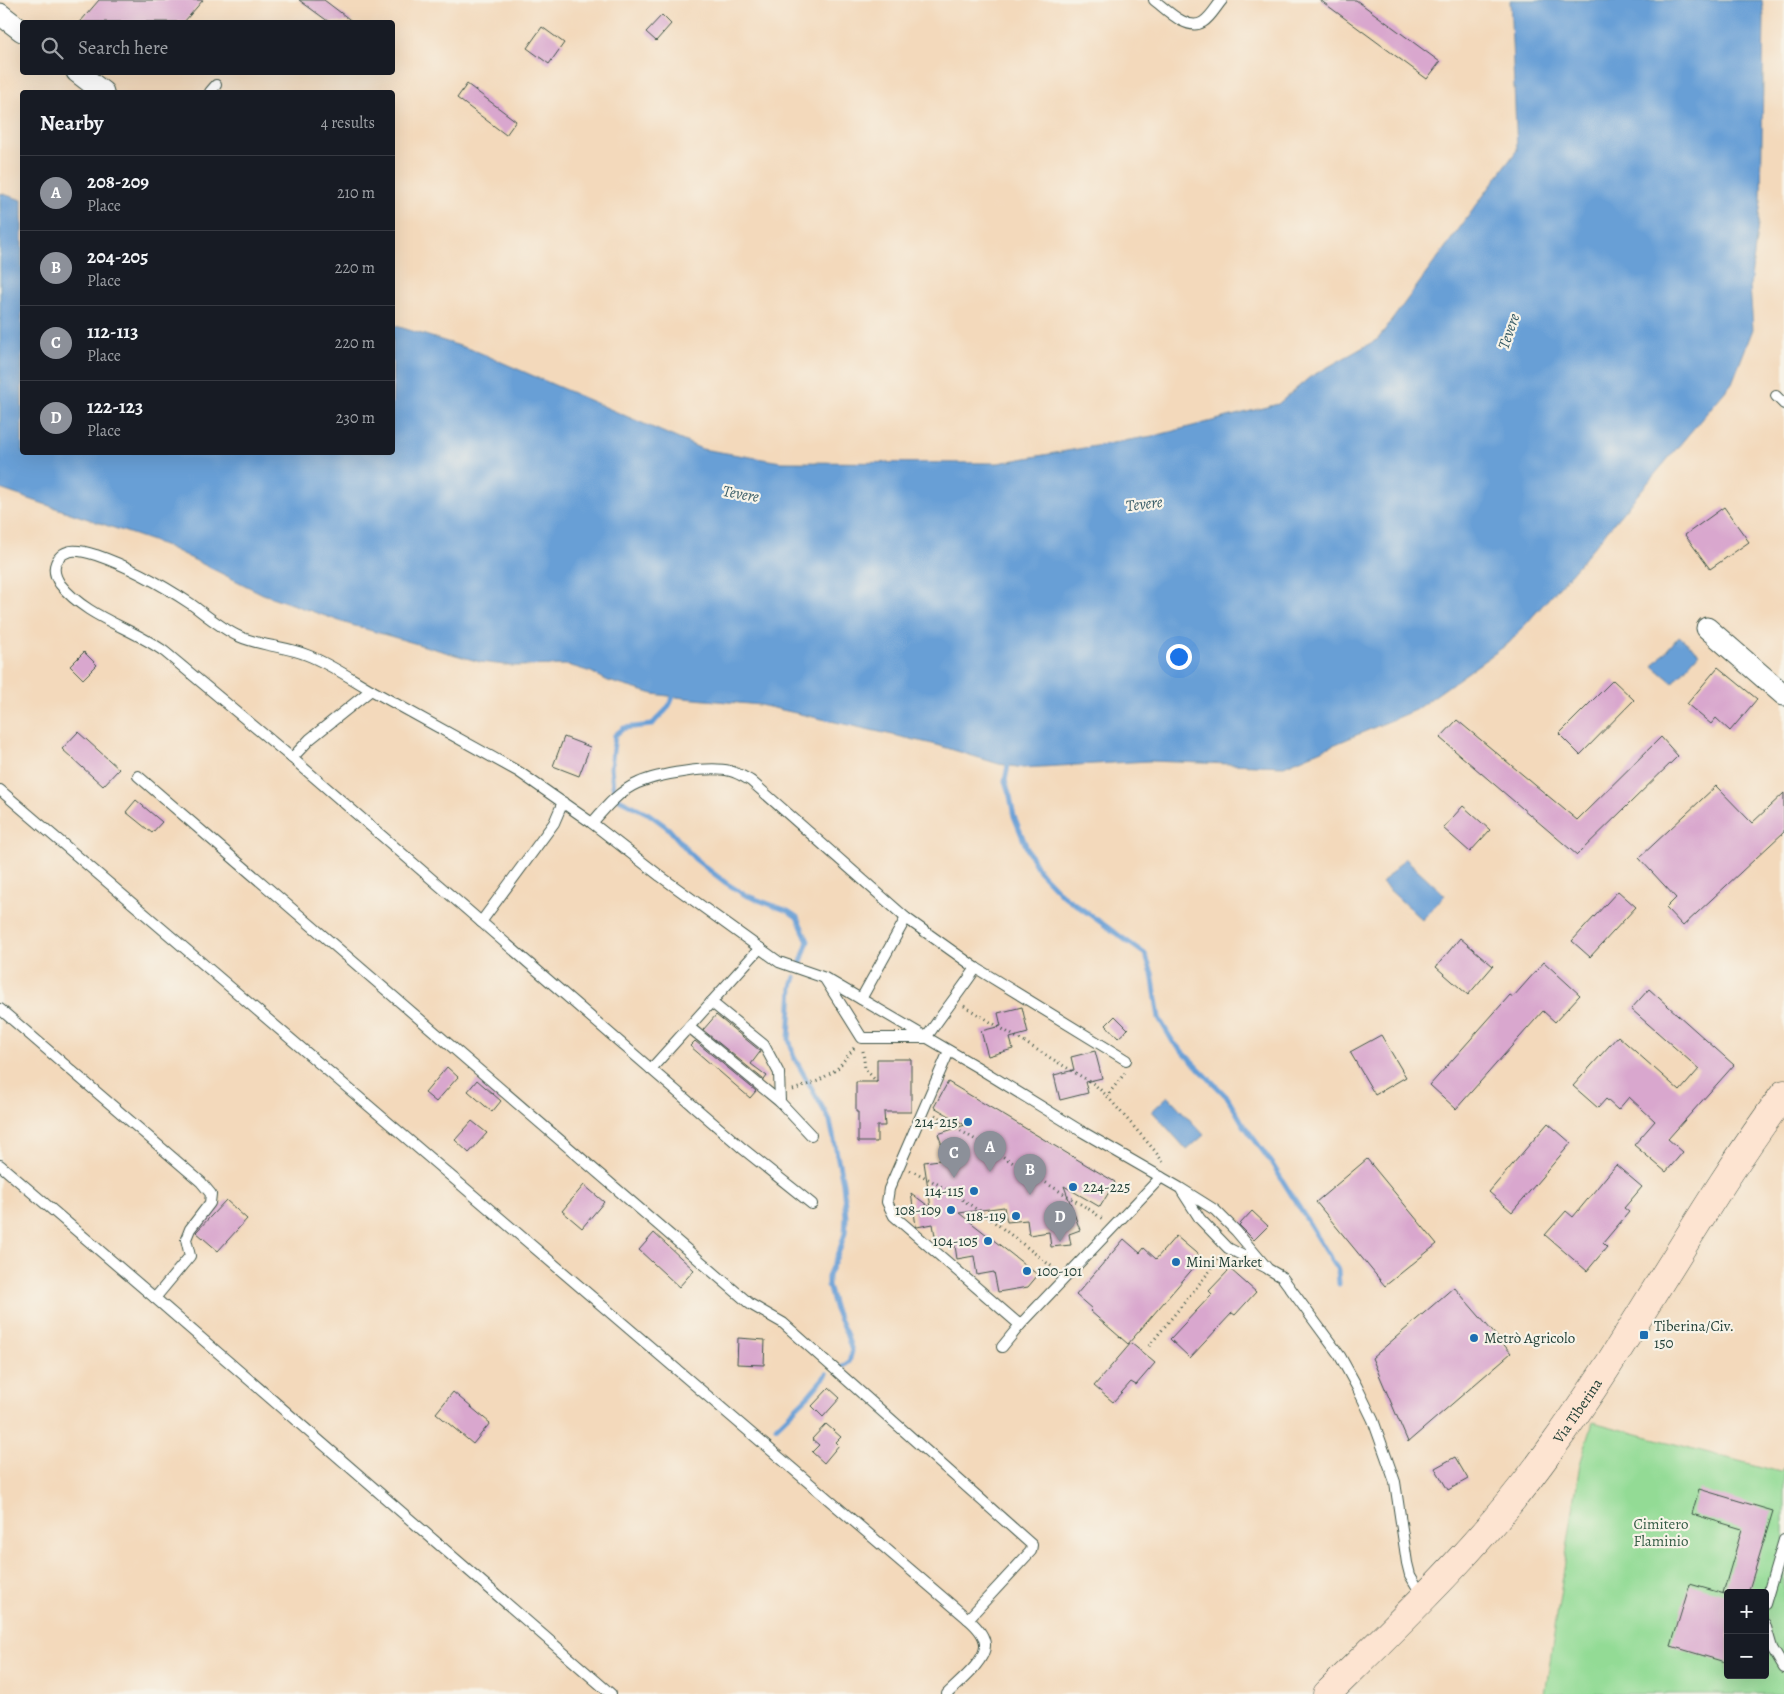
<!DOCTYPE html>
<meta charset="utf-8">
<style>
:root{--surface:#171b24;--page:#20242c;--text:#f1f3f6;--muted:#9ea1a6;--line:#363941;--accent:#8c9099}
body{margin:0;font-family:Alegreya,serif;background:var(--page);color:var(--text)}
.controls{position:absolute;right:15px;bottom:15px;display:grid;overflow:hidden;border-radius:5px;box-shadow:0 5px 20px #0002}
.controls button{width:45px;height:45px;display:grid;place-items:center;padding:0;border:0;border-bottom:1px solid var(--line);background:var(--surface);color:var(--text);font:25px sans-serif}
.you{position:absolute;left:1178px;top:656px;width:18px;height:18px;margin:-12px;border:4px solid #fff;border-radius:50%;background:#1a73e8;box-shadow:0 0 0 8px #1a73e833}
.badge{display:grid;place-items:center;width:32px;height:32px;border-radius:50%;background:var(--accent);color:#fff;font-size:16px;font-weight:700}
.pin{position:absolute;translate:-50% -41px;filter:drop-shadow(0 1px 2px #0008)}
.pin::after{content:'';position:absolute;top:26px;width:18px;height:15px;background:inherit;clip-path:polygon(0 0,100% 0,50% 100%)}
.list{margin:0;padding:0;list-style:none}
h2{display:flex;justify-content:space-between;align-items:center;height:65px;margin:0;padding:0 20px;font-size:21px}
h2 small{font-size:16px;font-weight:400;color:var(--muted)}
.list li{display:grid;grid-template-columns:32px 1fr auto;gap:15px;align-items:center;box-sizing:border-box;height:75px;padding:0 20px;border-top:1px solid var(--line)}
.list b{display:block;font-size:19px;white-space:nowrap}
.list p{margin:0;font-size:16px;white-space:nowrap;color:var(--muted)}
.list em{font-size:16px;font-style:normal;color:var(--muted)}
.icon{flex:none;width:28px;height:28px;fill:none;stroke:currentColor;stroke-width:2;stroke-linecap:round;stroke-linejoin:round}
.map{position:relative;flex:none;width:1784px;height:1694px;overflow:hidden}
.search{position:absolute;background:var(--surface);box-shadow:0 5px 20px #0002;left:20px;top:20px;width:375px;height:55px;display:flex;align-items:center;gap:12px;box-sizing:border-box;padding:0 18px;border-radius:5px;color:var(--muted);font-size:19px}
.panel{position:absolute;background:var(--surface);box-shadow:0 5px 20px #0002;left:20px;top:90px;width:375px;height:365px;border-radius:5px}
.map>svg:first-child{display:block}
.green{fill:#93db95;stroke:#598c64;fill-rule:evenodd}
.water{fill:#689fd6;stroke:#446e85}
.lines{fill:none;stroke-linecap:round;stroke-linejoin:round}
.stream{stroke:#689fd6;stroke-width:5}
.building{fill:#d9a7ce}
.service-casing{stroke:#3f5448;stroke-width:12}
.minor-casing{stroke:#3f5448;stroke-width:23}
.secondary-casing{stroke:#3f5448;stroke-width:29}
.path{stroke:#3f5448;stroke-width:3;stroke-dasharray:1 4;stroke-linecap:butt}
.service{stroke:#fff;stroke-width:10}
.minor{stroke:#fff;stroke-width:21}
.secondary{stroke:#fde4d1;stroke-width:28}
.poi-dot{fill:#1f6fb2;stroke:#f7f3e8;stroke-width:2}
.labels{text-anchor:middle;stroke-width:4.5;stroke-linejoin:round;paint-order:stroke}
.poi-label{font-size:15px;fill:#1f3d34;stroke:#f7f3e8;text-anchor:end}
.street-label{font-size:15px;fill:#1f3d34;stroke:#f7f3e8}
.park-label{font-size:15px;fill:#365d47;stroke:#f7f3e8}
.water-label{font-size:16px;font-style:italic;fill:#355a65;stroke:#f7f3e8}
</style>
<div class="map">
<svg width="1784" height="1694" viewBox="0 0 1784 1694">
<rect width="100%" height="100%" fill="#f7f3e8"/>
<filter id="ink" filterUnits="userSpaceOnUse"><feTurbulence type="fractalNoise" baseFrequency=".02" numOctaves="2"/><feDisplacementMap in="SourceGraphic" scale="10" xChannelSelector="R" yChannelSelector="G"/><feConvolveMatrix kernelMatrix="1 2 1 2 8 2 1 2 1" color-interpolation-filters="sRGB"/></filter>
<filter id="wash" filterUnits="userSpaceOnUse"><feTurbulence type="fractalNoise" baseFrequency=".0096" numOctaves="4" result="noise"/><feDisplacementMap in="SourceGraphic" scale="20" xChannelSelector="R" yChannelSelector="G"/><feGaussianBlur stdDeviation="1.12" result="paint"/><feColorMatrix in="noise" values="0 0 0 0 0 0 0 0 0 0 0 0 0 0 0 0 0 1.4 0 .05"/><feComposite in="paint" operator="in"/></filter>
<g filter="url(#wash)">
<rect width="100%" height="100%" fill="#f3d9bb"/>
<path class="green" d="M1593,1422l187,50 4,-5v227h-239l35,-230zM1728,1593h37v82h-37z"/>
<g class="water">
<polygon points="1510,0 1762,0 1764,17 1761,201 1750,286 1753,329 1732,383 1574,570 1509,643 1415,710 1284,766 1149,761 1023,768 999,764 937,745 760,705 684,698 653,694 608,681 591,672 568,665 513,666 480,662 348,624 263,594 164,545 0,489 0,193 22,200 22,452 392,452 393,325 476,351 702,449 781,462 998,463 1158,435 1278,404 1310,377 1378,339 1517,150"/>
<polygon points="1679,636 1699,653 1673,683 1653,666"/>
<polygon points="1405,858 1445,895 1422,920 1382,883"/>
<polygon points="1168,1096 1204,1135 1187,1150 1152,1111"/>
</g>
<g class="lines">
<g class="stream">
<path d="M673,697c-6,17 -12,15 -21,28l-28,3 -9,7 -4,32 2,19 6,13 30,15 19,14 27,31 31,24 19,12 43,16 9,6 11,24 -8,24"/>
<polyline points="1008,765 1005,781 1010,796 1014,816 1028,851 1039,871 1061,894 1145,954 1152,973 1159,1018 1173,1042 1228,1098 1243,1124 1271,1162 1338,1270 1339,1284"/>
<polyline points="795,977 792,987 789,1039 794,1057 830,1121 843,1183 846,1217 845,1233 840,1249 828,1276 828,1285 835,1310 846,1333 852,1351 849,1362 839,1369"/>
<polyline points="776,1427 809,1395 827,1374"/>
</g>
</g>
<g id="blocks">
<g class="building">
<polygon points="99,0 203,0 184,22 80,22"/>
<polygon points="299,0 324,0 353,22 329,22"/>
<polygon points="1320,0 1356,0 1440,62 1427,79"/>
<polygon points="662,15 671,24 656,41 646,32"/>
<polygon points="542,27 564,43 549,64 527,48"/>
<polygon points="467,84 516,121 506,135 457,98"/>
<polygon points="1724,507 1749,542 1710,569 1685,535"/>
<polygon points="84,652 97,665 83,679 70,666"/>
<polygon points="1718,667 1757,699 1730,731 1716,718 1711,724 1687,704"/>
<polygon points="1613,680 1634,700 1580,755 1559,734"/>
<polygon points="1457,720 1577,820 1661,737 1678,756 1577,855 1440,738"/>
<polygon points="78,732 119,769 103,786 62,749"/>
<polygon points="564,737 590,747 579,776 553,766"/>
<polygon points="1716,786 1752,823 1784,793 1784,832 1683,926 1666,908 1676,898 1639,858"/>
<polygon points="136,800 162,822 152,833 126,812"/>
<polygon points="1463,806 1490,830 1470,852 1443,828"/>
<polygon points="1618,891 1636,907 1590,957 1572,941"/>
<polygon points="1460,938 1493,966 1468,995 1436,967"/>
<polygon points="1544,962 1580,995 1555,1022 1543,1011 1456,1109 1430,1085 1510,995 1513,997"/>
<polygon points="1649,989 1734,1065 1668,1139 1683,1152 1666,1172 1634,1145 1655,1121 1629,1097 1618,1110 1606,1099 1598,1108 1573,1086 1618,1036 1680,1091 1699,1069 1631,1009"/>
<polygon points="1022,1007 1028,1033 1010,1038 1013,1049 988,1056 981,1031 1001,1026 998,1013"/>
<polygon points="716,1015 759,1050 760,1052 751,1064 767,1076 764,1080 703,1030"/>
<polygon points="1115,1016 1128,1029 1118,1038 1106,1025"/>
<polygon points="1381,1035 1406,1077 1375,1095 1350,1052"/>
<polygon points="695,1041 756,1091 750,1098 690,1046"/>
<polygon points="1095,1051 1102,1078 1085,1082 1088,1093 1060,1100 1054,1075 1074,1070 1071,1057"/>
<polygon points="877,1059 911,1059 911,1112 884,1112 885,1126 877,1126 877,1142 858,1142 858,1112 856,1112 856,1082 877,1082"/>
<polygon points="447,1067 458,1077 436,1102 425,1093"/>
<polygon points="477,1080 501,1101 492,1112 468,1091"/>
<polygon points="948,1082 1115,1182 1100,1207 1064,1186 1080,1230 1069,1234 1071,1245 1051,1247 1049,1232 1029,1235 1027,1220 1007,1222 1004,1207 959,1213 1038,1275 1028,1287 998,1292 994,1272 977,1275 974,1256 957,1259 954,1239 936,1242 933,1224 917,1227 916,1226 911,1193 931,1208 924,1162 947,1159 938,1134 965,1125 934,1107"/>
<polygon points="472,1121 487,1133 469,1153 455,1140"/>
<polygon points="1548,1123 1571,1143 1512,1212 1489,1192"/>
<polygon points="1367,1159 1437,1244 1385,1286 1316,1202"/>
<polygon points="1616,1165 1642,1187 1624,1208 1629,1212 1603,1243 1607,1247 1587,1271 1545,1235 1566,1211 1573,1217"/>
<polygon points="584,1185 604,1202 582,1228 562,1211"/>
<polygon points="226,1200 247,1219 218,1251 196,1232"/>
<polygon points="1252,1211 1268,1226 1254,1240 1239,1225"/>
<polygon points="654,1233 694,1270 679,1287 639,1250"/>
<polygon points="1176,1236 1202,1258 1128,1344 1090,1311 1092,1309 1076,1295 1124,1239 1140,1253 1144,1248 1156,1259"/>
<polygon points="1230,1269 1256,1292 1235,1315 1232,1313 1190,1358 1170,1339 1212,1294 1209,1291"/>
<polygon points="1454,1287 1511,1353 1408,1442 1372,1358"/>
<polygon points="738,1338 765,1340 764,1365 737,1364"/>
<polygon points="1131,1343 1155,1363 1136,1385 1131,1382 1113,1402 1094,1386"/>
<polygon points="829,1388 840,1398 823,1417 812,1406"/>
<polygon points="453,1392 490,1423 473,1444 436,1413"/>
<polygon points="826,1424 841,1437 836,1442 839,1445 824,1463 812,1452 819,1445 812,1439"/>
<polygon points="1455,1457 1468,1479 1448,1490 1435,1468"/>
<polygon points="1699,1489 1773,1511 1748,1593 1723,1593 1742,1529 1692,1514"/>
<polygon points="1690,1584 1728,1595 1728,1663 1671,1646"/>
</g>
</g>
</g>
<g filter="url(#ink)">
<use href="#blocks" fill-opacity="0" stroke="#3f5448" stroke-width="1"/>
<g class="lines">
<defs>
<g id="service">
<path d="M1154,0c12,9 33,32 49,22 8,-5 13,-15 19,-22"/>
<polyline points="210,92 216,85"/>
<polyline points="1776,396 1784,404"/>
<path d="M371,690c-21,-12 -41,-26 -64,-35 -22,-9 -47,-9 -69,-19 -17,-8 -32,-21 -47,-32 -30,-20 -60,-37 -95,-49 -13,-4 -32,-10 -40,8 -3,7 0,15 4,21 27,34 71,43 105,68l127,106 450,390 70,56"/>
<polyline points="292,758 310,739 371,690 519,772 592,823 660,876 779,962 825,978 977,1067 1081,1131 1180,1188 1215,1210 1236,1231 1268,1269 1282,1277 1340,1356 1357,1387 1373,1420 1395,1482 1407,1563 1410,1575 1423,1597"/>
<path d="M138,776l612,528 33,19 249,222 -1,6 -63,68c7,6 17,16 17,26 1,16 -27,38 -38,49"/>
<polyline points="0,790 968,1619"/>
<path d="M592,823c13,-15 27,-32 46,-40 20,-9 71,-17 92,-12 8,2 14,6 21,10l155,137 70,50 150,92"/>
<polyline points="481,922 554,823 563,802"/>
<path d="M825,979l37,59h64c16,-24 34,-46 50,-70"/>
<polyline points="861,999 906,918"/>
<polyline points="711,1002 764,1045 779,1073 780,1102 811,1135"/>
<polyline points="0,1009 201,1182 211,1194 210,1203 190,1229 186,1239 190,1256 155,1298"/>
<polyline points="689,1027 780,1102"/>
<polyline points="949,1051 889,1189 887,1202 894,1216 1020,1325"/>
<polyline points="651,1069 760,948"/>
<polyline points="0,1165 155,1298 611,1694"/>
<polyline points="1182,1191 1200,1219 1228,1248 1265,1267"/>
<polyline points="1002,1347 1020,1325 1161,1177"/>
<polyline points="1765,1604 1784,1540"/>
<polyline points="1765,1624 1772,1648 1784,1668"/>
</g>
<g id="minor">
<polyline points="0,14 22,31"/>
<polyline points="77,72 103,92"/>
<polyline points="1707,628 1784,695"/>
</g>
<g id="secondary">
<path id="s1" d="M1327,1694c78,-77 159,-154 223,-244 84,-114 149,-242 234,-356"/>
</g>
</defs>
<use href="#service" class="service-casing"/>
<use href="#minor" class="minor-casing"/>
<use href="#secondary" class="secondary-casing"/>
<g class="path">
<polyline points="964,1006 1094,1084 1107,1096"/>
<polyline points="863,1051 865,1069 877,1082"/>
<polyline points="1125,1073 1107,1096 1155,1151 1163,1162"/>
<polyline points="793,1090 818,1081 837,1069 854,1048"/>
<polyline points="935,1115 1092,1211 1104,1220"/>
<path d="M910,1170c53,24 99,64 145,99"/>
<polyline points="1149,1346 1221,1257"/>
</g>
<use href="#service" class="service"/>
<use href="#minor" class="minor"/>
<use href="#secondary" class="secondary"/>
</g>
</g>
<g class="poi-dot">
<circle cx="968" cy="1122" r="5"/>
<circle cx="1073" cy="1187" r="5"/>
<circle cx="974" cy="1191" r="5"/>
<circle cx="951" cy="1210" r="5"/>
<circle cx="1016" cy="1216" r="5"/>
<circle cx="988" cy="1241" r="5"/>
<circle cx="1176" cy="1262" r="5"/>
<circle cx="1027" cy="1271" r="5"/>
<rect x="1639" y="1330" width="10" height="10" rx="2.5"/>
<circle cx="1474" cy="1338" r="5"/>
</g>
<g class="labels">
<g class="poi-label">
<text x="958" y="1127">214-215</text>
<text x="1083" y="1192" text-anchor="start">224-225</text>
<text x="964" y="1196">114-115</text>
<text x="941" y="1215">108-109</text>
<text x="1006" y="1221">118-119</text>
<text x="978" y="1246">104-105</text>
<text x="1186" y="1267" text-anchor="start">Mini Market</text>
<text x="1037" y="1276" text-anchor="start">100-101</text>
<text x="1654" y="1331" text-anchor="start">Tiberina/Civ.<tspan x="1654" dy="17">150</tspan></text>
<text x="1484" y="1343" text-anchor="start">Metrò Agricolo</text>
</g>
<g class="street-label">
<text dy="5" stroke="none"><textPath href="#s1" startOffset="379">Via Tiberina</textPath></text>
</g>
<g class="park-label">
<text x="1661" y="1529">Cimitero<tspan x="1661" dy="17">Flaminio</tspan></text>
</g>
<g class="water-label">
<text transform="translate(1508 331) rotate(-71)" y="6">Tevere</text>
<text transform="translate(741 493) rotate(10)" y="6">Tevere</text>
<text transform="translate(1144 503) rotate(-7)" y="6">Tevere</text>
</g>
</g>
</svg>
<div class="controls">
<button>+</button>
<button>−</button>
</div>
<div class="you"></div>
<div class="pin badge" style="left:990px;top:1172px">A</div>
<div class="pin badge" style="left:1030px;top:1195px">B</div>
<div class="pin badge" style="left:954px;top:1178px">C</div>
<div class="pin badge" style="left:1060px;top:1242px">D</div>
<div class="search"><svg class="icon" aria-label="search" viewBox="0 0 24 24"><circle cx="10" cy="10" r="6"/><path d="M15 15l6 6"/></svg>Search here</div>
<section class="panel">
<h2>Nearby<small>4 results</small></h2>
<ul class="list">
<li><span class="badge">A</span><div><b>208-209</b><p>Place</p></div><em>210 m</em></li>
<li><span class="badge">B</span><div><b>204-205</b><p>Place</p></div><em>220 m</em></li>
<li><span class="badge">C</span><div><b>112-113</b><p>Place</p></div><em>220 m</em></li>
<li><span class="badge">D</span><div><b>122-123</b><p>Place</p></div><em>230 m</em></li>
</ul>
</section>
</div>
